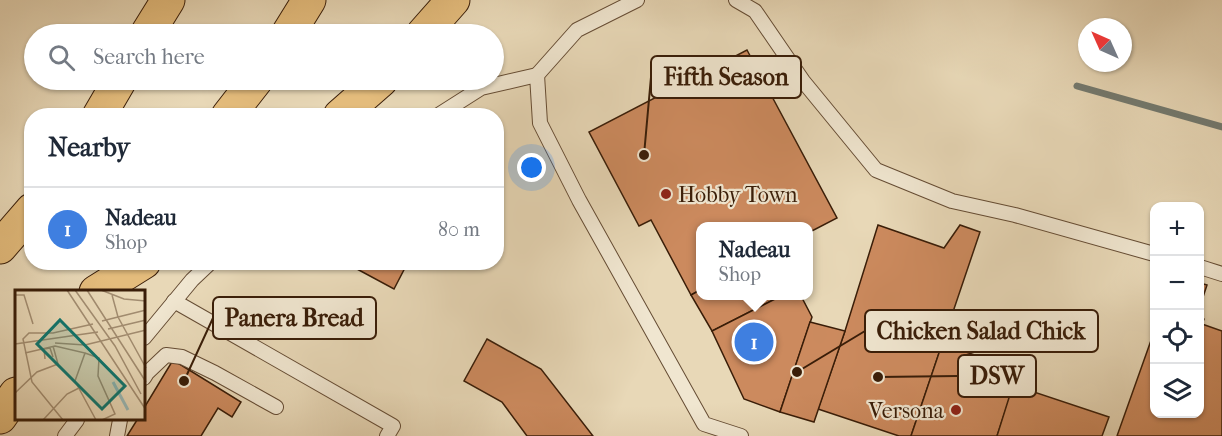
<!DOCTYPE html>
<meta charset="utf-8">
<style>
:root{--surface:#fff;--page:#f6f6f7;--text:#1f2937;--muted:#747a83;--line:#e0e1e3;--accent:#8f2418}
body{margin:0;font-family:"IM FELL French Canon",serif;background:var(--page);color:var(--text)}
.controls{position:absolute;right:18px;bottom:18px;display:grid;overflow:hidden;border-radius:12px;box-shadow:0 2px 4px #0004}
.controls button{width:54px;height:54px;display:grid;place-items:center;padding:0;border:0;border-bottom:2px solid var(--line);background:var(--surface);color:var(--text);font:30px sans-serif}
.compass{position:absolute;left:1078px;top:18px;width:54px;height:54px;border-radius:50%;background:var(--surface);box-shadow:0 2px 4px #0004;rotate:315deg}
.you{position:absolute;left:532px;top:168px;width:21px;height:21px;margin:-15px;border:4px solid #fff;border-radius:50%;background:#1a73e8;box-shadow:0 0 0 9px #1a73e833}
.badge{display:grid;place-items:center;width:39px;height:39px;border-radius:50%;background:var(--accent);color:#fff;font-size:20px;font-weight:700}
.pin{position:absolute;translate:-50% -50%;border:3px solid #fff;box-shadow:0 2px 6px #0006}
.popup{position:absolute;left:696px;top:222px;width:117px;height:78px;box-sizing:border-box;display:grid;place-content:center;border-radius:12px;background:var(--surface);filter:drop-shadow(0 2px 4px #0005);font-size:20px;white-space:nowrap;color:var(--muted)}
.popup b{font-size:22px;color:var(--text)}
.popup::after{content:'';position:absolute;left:50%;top:100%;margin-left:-12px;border:12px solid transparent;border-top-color:var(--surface)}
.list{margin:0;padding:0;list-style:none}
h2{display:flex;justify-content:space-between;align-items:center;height:78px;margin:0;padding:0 24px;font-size:26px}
h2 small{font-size:20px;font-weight:400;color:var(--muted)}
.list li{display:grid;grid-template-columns:39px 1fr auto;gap:18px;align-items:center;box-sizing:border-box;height:84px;padding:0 24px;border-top:2px solid var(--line)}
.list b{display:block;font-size:22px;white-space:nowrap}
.list p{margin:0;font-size:20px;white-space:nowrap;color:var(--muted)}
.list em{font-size:20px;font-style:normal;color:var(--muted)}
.icon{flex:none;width:33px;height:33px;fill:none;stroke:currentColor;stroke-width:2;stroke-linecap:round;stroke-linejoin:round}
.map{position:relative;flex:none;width:1222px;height:436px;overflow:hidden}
.search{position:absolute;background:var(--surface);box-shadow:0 2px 4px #0004;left:24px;top:24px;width:480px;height:66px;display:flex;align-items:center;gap:15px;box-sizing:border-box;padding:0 21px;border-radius:33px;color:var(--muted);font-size:22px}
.panel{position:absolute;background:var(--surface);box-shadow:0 2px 4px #0004;left:24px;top:108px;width:480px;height:162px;border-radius:24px}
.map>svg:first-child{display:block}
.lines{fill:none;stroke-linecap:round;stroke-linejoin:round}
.stream{stroke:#737a70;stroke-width:7}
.building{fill:#cc8a5e;stroke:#391d08;stroke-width:1.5}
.lane-casing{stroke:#654c34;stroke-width:16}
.primary-casing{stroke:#391d08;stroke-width:35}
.lane{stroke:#f0e6d0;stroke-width:14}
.primary{stroke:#e4bc7c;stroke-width:33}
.poi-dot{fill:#8f2418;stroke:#f0e6d0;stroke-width:2}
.labels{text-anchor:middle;stroke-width:4.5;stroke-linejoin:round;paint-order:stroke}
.poi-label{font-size:22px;fill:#391d08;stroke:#f0e6d0;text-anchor:start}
.inset-river{fill:none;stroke:#99b8b6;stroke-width:3}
.inset-road{fill:none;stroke:#a28d71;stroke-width:1.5}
.view{fill:#0f766e;fill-opacity:0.15;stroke:#0f766e;stroke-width:3}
.inset-edge{fill:none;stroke:#391d08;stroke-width:3}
.leader{fill:none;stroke:#391d08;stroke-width:2}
.callout-dot{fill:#391d08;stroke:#f0e6d0;stroke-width:2}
.callout{fill:#f0e6d0;stroke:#391d08;stroke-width:2}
.callout-label{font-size:24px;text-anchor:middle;font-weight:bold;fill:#391d08}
</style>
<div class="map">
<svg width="1222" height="436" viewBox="0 0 1222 436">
<rect width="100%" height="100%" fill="#e8d8b7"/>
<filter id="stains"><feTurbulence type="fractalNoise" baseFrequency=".00333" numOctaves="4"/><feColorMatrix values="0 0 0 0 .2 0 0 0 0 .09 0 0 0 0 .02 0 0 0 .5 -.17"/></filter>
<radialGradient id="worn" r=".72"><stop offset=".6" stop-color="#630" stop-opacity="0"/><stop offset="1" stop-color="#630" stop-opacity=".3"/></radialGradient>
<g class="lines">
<polyline class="stream" points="1077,86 1222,127"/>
</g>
<g class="building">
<polygon points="747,50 837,218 808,233 808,226 700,226 700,290 691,295 651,220 639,226 589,132"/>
<polygon points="878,225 944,248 960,225 980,232 911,436 899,436 818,409 845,331"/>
<polygon points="344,262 408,262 394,289"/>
<polygon points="1200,283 1207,285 1200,306"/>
<polygon points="700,290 700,296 781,296 712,331 691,295"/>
<polygon points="781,296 801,296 812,317 780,412 744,399 712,331"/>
<polygon points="1200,317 1204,319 1202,324 1222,331 1222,436 1117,436 1154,332 1154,414 1200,414"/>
<polygon points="810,322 845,331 814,422 780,412"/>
<polygon points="487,339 541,369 593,436 527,436 502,402 464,381"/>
<polygon points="942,344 1019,370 997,436 911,436"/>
<polygon points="173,360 241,402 232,417 218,408 201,436 127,436 137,420 144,420 144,408"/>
<polygon points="1013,385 1109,417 1102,436 997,436"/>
</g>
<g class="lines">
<defs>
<g id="lane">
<polyline points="736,0 755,11 803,81 876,170 952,201 1015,215 1154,254"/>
<polyline points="537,75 577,30 637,0"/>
<polyline points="437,116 481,88 537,75 540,123 579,200 704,424 741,436"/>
<polyline points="1200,267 1222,274"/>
<polyline points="174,301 393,426 387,436"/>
<polyline points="144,338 192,280 211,262"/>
<polyline points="144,378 147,373 166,355 182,357 215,373 276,407"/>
<polyline points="65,436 77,420"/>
<polyline points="117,436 120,420"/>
</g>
<g id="primary">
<polyline points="147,34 168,0"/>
<polyline points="288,34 309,0"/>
<polyline points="423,34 453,0"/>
<polyline points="99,116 120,80"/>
<polyline points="228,116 256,80"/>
<polyline points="340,116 381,80"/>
<polyline points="0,247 32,210"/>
<polyline points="96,292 144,262"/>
<polyline points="0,417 16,394"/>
</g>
</defs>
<use href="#lane" class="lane-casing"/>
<use href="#primary" class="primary-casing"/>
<use href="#lane" class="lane"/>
<use href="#primary" class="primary"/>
</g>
<g class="poi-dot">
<circle cx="666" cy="194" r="6"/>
<circle cx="956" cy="410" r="6"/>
</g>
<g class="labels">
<g class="poi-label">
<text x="678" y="202">Hobby Town</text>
<text x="944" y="418" text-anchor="end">Versona</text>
</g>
</g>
<g transform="translate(15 290)">
<rect width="130" height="130" fill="#e8d8b7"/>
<path class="inset-river" d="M98,92l15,28"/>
<path class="inset-road" d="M52,0l79,120M60,0l40,56 26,48M72,0l59,92M86,0l23,9 22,2M0,5h9l9,29M97,5l6,22 28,51M87,31l44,-11M93,39l38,-9M40,53l30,2 61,-15M0,54l83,-12M10,63l30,-7 30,7 -10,28 21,39M70,63l14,5 -1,18 17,38 -13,6M30,69l-1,-10 6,-1 3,9M0,103l22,-21 21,-8 -5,-18M28,130l24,-26 12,-6M48,130l-31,-38 -9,-43 6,-6h24l40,-9M100,130h19"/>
<path class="view" d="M45,30l65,66 -23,23 -65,-65z"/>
<rect width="130" height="130" class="inset-edge"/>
</g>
<path class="leader" d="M644 155L651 77M184 381L213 318M797 372L865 331M878 377L958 376"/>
<g class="callout-dot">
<circle cx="644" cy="155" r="6"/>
<circle cx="184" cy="381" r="6"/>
<circle cx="797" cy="372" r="6"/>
<circle cx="878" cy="377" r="6"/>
</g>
<g class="callout">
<rect x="651" y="56" width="150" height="42" rx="6"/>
<rect x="213" y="297" width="163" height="42" rx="6"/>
<rect x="865" y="310" width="233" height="42" rx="6"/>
<rect x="958" y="355" width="78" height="42" rx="6"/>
</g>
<g class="callout-label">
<text x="726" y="85">Fifth Season</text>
<text x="294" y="326">Panera Bread</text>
<text x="981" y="339">Chicken Salad Chick</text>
<text x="997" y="384">DSW</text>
</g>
<rect width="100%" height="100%" filter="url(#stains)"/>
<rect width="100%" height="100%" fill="url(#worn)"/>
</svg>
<div class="controls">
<button>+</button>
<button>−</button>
<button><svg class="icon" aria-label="locate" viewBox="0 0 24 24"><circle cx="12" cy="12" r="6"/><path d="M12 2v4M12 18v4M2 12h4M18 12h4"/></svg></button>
<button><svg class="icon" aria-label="layers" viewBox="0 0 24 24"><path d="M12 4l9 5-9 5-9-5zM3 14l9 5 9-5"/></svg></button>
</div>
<svg class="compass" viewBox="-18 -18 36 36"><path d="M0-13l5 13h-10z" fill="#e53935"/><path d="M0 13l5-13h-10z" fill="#747a83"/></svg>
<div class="you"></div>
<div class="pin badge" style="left:754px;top:342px;background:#3f7fe0">1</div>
<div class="popup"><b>Nadeau</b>Shop</div>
<div class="search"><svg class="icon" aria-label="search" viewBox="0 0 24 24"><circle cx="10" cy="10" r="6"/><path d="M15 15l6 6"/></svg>Search here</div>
<section class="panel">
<h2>Nearby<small></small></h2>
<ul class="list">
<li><span class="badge" style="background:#3f7fe0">1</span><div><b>Nadeau</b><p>Shop</p></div><em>80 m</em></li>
</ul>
</section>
</div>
